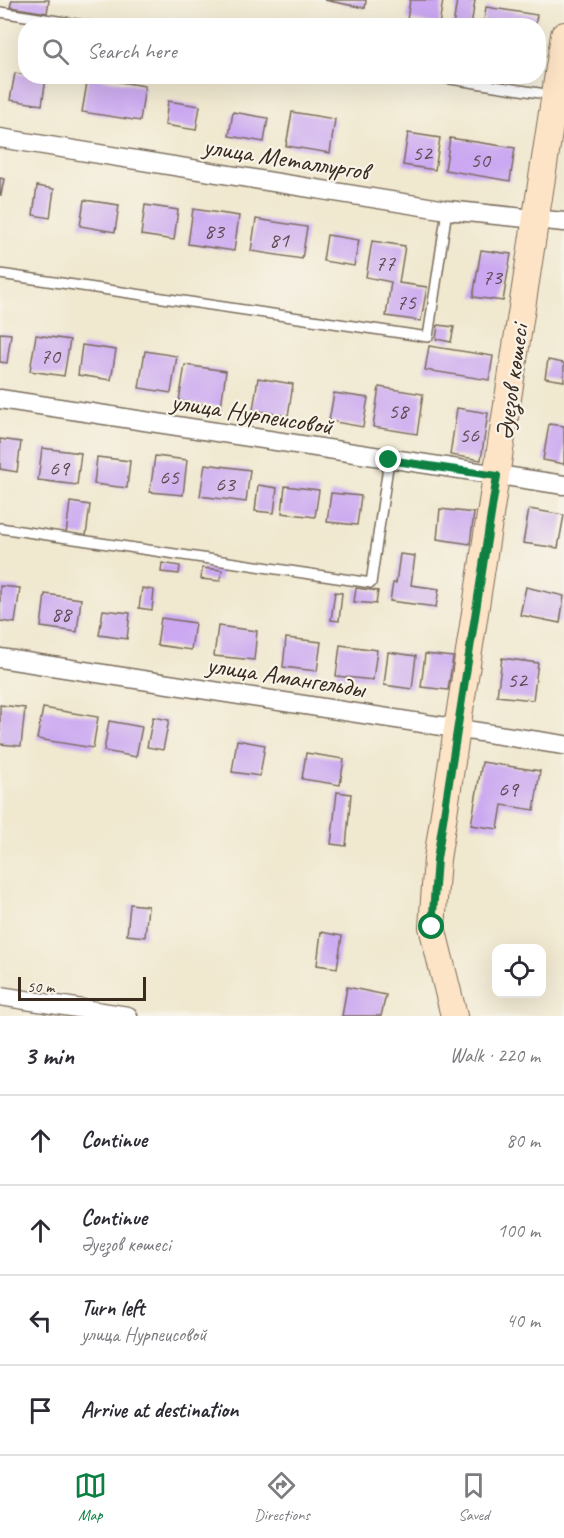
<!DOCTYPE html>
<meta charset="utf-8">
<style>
:root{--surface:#fff;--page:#f7f7f7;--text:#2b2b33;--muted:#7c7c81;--line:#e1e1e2;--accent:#0b8043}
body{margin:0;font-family:Caveat,sans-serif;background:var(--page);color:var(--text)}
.controls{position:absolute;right:18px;bottom:18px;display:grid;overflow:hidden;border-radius:12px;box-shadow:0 6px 24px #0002}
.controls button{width:54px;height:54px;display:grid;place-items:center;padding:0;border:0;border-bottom:2px solid var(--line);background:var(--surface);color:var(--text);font:30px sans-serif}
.scale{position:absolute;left:18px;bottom:15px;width:128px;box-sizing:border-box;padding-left:6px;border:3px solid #3b2a1e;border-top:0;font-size:16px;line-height:21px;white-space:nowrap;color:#3b2a1e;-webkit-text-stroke:4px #f7f3e8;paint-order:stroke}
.stop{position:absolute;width:18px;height:18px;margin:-14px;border:4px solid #0b8043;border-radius:50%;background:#fff}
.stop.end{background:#0b8043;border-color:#fff;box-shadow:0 2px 6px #0008}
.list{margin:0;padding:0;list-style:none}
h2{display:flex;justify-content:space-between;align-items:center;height:78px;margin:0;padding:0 24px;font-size:26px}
h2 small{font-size:20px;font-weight:400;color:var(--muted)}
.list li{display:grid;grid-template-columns:39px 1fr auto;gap:18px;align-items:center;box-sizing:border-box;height:90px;padding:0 24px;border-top:2px solid var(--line)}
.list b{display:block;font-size:22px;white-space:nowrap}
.list p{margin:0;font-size:20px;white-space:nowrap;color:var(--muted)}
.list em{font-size:20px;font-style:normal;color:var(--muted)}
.icon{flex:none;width:33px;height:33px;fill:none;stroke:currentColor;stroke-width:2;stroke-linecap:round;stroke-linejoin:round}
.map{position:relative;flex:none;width:564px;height:1016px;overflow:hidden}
.search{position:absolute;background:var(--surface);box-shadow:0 6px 24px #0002;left:18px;right:18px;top:18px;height:66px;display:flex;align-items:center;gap:15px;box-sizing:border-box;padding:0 21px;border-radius:24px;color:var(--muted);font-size:22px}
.sheet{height:438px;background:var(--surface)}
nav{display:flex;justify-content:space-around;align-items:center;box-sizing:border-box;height:84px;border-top:2px solid var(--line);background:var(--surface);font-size:16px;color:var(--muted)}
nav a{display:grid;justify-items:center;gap:3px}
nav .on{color:var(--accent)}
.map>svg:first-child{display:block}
.building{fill:#cba8f1}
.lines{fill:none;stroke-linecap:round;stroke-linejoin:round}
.lane-casing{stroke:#7a6c5c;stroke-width:12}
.street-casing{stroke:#7a6c5c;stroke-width:21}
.secondary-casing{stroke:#7a6c5c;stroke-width:28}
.lane{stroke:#fff;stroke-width:9}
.street{stroke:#fff;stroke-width:18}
.secondary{stroke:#fee4c6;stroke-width:26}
.route{stroke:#0b8043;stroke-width:8}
.labels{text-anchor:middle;stroke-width:4.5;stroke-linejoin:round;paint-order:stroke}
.number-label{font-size:22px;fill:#5f4a53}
.street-label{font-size:26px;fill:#3b2a1e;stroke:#f7f3e8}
</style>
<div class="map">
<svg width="564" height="1016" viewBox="0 0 564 1016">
<rect width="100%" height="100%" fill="#f7f3e8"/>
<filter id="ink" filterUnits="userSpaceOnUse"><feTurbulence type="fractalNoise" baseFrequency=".0167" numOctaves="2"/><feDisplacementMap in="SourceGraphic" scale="12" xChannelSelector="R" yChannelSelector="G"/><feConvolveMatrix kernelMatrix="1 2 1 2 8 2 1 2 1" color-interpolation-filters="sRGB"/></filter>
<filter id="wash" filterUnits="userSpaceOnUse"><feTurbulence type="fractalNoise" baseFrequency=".008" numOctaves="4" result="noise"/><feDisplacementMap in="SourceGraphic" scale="24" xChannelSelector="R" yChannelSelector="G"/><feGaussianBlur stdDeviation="1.35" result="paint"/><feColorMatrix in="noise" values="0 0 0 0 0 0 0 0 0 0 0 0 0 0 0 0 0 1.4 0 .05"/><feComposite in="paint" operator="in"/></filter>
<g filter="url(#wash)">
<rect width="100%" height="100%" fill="#f0e8cf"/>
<g id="blocks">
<g class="building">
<polygon points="12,0 49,0 47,13 10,7"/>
<polygon points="324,0 366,0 365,8"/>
<polygon points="410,0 443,0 439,25 407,20"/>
<polygon points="457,0 475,0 471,26 453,26"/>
<polygon points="486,7 537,15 535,26 483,26"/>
<polygon points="364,21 381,24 381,26 363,26"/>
<polygon points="15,73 46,78 42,105 10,100"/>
<polygon points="503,76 527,76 526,82"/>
<polygon points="88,77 145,86 140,121 82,112"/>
<polygon points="168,101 200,106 196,130 165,125"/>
<polygon points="233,112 268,118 264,142 229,136"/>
<polygon points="292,112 335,119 330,153 286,146"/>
<polygon points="408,133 440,138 435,170 403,165"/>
<polygon points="450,138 515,148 510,181 445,170"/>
<polygon points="0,178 4,179 1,195 0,195"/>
<polygon points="37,186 54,189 50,218 33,215"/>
<polygon points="84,200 119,205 115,232 80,226"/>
<polygon points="145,205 178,210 174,240 141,235"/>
<polygon points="193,209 239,216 234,251 188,244"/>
<polygon points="256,219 307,227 302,259 251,251"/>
<polygon points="327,235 359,240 354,266 323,261"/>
<polygon points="372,241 405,246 399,283 427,287 421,321 386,316 391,282 366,277"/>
<polygon points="481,250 511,254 503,301 473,297"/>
<polygon points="438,325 454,327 451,342 436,339"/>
<polygon points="0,333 11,334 7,363 0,362"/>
<polygon points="36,335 70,340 64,376 30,371"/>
<polygon points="82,345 116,350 111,380 78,375"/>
<polygon points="429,346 493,356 489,380 425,370"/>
<polygon points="145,351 177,356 171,393 139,388"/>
<polygon points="548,360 564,363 564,381 545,378"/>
<polygon points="185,365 226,371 221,407 179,401"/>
<polygon points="258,378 293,384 288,416 253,410"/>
<polygon points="379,387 423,394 417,434 373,427"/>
<polygon points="334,393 368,398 363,427 329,421"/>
<polygon points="457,408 488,413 481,460 450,455"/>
<polygon points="549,424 564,426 564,464 543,460"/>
<polygon points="0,439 21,442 17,472 0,469"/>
<polygon points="42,448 81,453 77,485 38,480"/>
<polygon points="155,456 187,460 183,495 150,492"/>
<polygon points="97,457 130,461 127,488 94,484"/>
<polygon points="205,464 250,470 246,502 200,496"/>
<polygon points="258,485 277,488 274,513 255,511"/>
<polygon points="285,486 319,490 315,517 282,513"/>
<polygon points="331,493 361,496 357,525 327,522"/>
<polygon points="70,502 90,505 86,536 66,534"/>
<polygon points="440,509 474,513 470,544 437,539"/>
<polygon points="529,509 564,515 558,548 523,543"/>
<polygon points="400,554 415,556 411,585 439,589 436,607 390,601 393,583 396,583"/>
<polygon points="162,563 180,566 179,574 161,572"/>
<polygon points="202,568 222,570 220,581 201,579"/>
<polygon points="0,586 20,588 15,623 0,621"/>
<polygon points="526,587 564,596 560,623 520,615"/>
<polygon points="142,588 154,590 152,610 139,608"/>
<polygon points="356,588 378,591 376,604 354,602"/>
<polygon points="335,592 342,593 339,621 331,620"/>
<polygon points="45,594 81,599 77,632 41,627"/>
<polygon points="103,610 130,613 127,639 99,635"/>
<polygon points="161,618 195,623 191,650 157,645"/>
<polygon points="218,626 257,631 254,660 214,656"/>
<polygon points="286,638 321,642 317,671 283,667"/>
<polygon points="340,645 377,650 373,680 336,676"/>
<polygon points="388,652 416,656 412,689 384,685"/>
<polygon points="425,654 453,657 448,690 421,687"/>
<polygon points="502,658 538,663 533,700 497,696"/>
<polygon points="0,705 25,708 21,746 0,744"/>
<polygon points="43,708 98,717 93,748 37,739"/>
<polygon points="153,717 169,720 163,750 147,747"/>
<polygon points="109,721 142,727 136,757 104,751"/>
<polygon points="237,740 265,745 260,776 232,772"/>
<polygon points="306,753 344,759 340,785 302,779"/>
<polygon points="482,762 540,771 534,810 502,805 498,829 471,825"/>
<polygon points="337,792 351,794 346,846 331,844"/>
<polygon points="130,904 148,906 145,937 127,935"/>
<polygon points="321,932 342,936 337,968 317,965"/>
<polygon points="347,987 386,995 381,1016 342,1016"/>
</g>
</g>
</g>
<g filter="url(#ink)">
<use href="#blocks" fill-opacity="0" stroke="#7a6c5c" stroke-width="1.5"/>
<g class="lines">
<defs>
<g id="lane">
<polyline points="0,12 90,26"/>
<polyline points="431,76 552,95"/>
<polyline points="0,274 428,337 447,210"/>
<polyline points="0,528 371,583 389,460"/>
</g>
<g id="street">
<polyline points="0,138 447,210 564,222"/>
<polyline points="0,399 564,485"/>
<polyline points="0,658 564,745"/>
<polyline points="0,996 128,1016"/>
</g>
<polyline id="secondary" points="454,1016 432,927 437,859 564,35"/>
</defs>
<use href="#lane" class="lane-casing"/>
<use href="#street" class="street-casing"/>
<use href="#secondary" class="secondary-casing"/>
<use href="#lane" class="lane"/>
<use href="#street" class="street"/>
<use href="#secondary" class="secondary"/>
</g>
</g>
<g class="lines" filter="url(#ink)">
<polyline class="route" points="389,460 497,476 437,859 432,927"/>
</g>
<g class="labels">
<g class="number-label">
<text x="422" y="160">52</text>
<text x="480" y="167">50</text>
<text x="214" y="238">83</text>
<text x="279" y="247">81</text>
<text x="385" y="270">77</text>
<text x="492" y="284">73</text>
<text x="406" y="309">75</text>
<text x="50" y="363">70</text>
<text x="398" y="418">58</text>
<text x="469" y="442">56</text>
<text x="59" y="475">69</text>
<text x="169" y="484">65</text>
<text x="225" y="491">63</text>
<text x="61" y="621">88</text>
<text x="517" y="687">52</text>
<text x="508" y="796">69</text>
</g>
<g class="street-label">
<text transform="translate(286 158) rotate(9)" y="9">улица Металлургов</text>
<text transform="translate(511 382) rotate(-82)" y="9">Әуезов көшесі</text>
<text transform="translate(252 413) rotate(9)" y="9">улица Нурпеисовой</text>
<text transform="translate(286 676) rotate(9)" y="9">улица Амангельды</text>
</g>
</g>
</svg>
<div class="controls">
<button><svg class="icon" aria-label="locate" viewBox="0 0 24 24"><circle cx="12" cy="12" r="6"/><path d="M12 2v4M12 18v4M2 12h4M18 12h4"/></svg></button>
</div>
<div class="scale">50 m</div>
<div class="stop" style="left:432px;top:927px"></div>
<div class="stop end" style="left:389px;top:460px"></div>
<div class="search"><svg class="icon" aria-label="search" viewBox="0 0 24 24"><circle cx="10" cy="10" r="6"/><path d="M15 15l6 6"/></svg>Search here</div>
</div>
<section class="sheet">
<h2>3 min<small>Walk · 220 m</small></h2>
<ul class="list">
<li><svg class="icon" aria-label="ahead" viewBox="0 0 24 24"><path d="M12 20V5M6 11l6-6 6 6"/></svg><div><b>Continue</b></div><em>80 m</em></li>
<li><svg class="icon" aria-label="ahead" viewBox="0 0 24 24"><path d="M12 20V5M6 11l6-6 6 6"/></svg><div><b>Continue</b><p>Әуезов көшесі</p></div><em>100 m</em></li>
<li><svg class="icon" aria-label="left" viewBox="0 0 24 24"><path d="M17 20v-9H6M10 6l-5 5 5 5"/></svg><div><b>Turn left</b><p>улица Нурпеисовой</p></div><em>40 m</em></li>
<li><svg class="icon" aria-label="arrive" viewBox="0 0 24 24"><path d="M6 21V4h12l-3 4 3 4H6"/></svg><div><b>Arrive at destination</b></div></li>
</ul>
</section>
<nav>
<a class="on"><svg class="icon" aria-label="map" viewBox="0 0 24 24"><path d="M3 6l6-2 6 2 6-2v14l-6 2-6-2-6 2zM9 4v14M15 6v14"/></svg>Map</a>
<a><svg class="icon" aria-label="directions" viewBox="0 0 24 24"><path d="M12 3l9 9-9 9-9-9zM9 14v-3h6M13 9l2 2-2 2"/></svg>Directions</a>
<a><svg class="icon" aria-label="saved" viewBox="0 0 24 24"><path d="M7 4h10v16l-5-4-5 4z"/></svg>Saved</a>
</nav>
